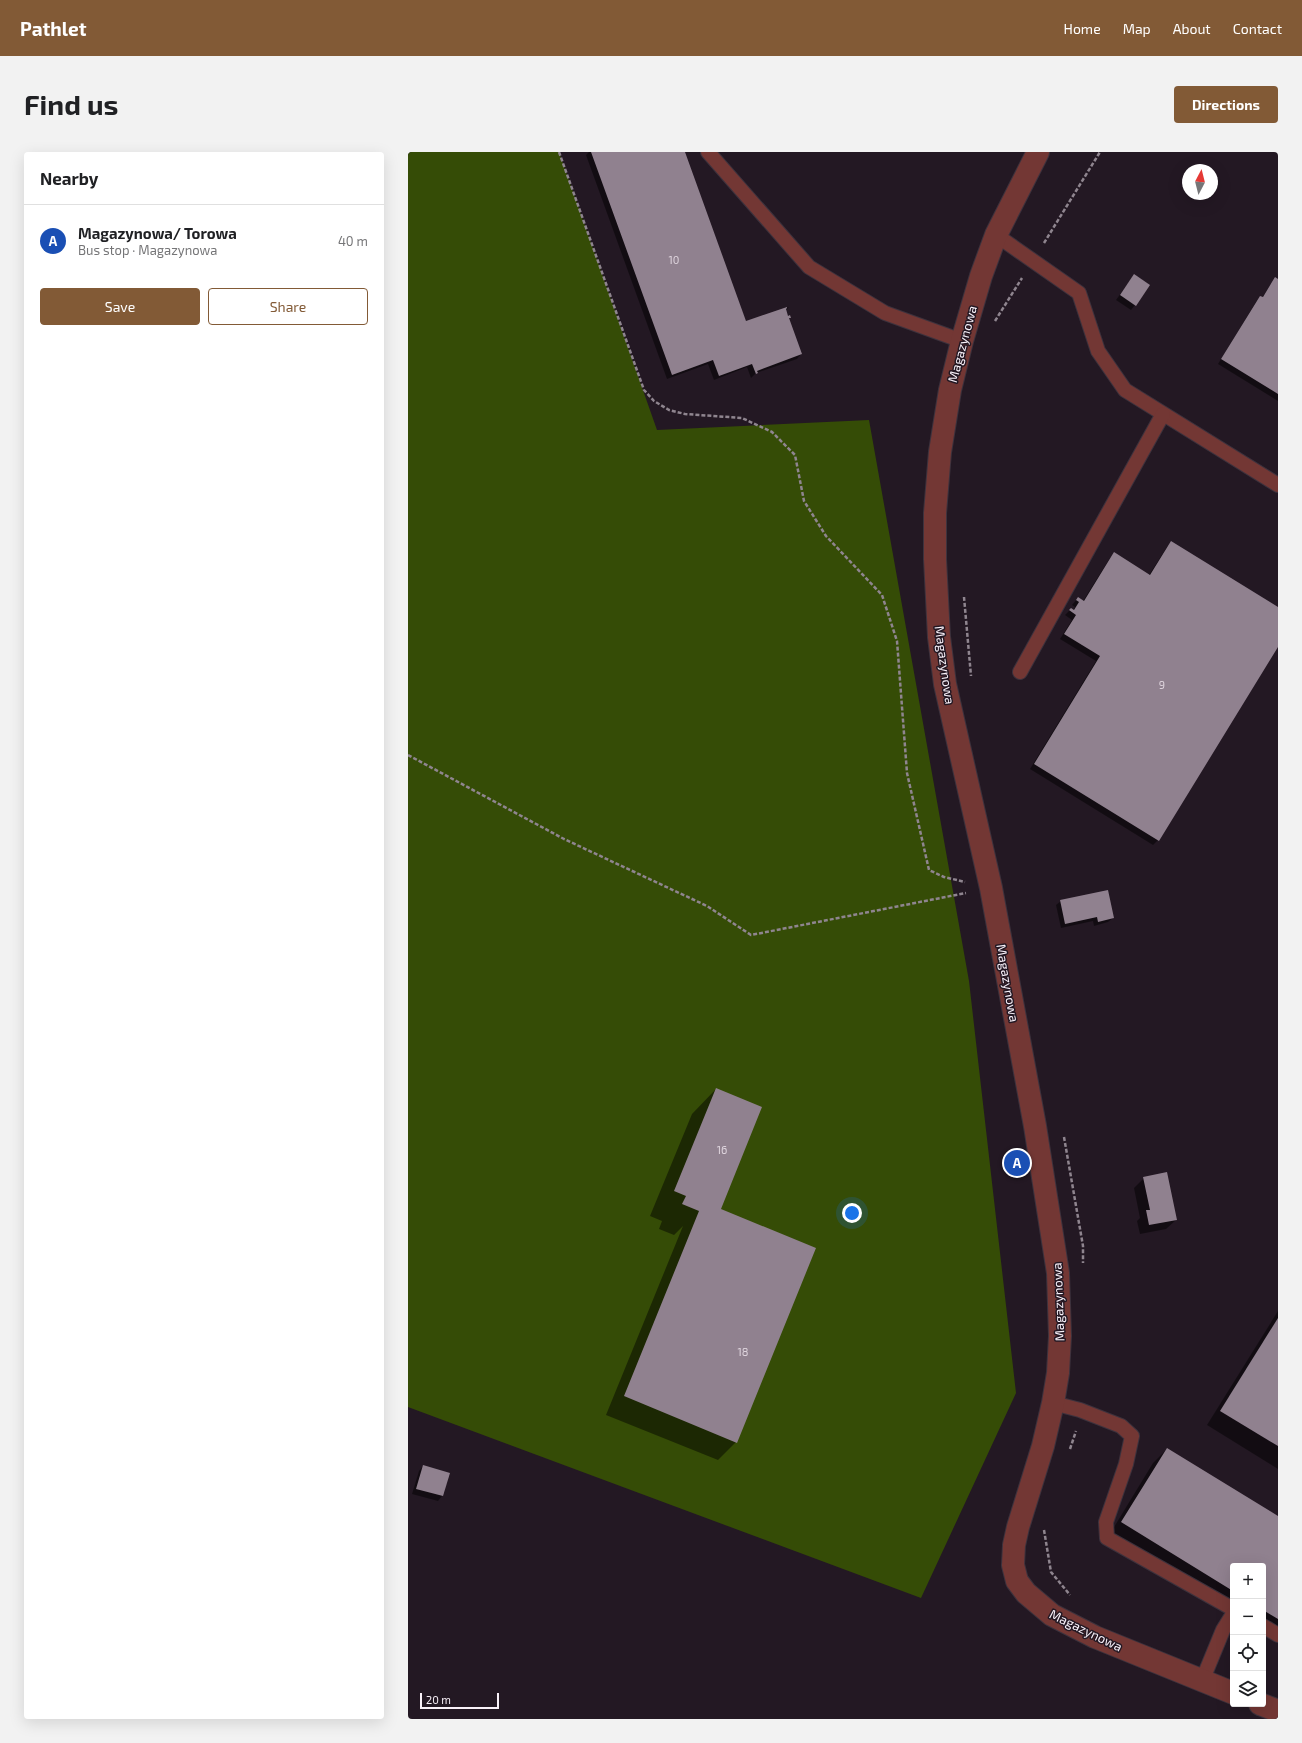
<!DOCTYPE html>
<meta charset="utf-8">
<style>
:root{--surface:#fff;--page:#f2f2f2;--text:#202124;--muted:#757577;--line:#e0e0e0;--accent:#825a36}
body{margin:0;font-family:"Exo 2",sans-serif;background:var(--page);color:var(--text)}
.controls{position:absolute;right:12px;bottom:12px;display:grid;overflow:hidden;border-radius:4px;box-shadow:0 4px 16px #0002}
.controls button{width:36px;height:36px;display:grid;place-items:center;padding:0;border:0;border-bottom:1px solid var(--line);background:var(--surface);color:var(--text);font:20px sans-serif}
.compass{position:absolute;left:774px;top:12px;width:36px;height:36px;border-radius:50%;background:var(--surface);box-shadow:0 4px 16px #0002;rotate:7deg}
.scale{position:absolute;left:12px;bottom:10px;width:79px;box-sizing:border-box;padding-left:4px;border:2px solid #f9f1f9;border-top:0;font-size:11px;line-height:14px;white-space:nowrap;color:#f9f1f9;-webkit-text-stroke:3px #231823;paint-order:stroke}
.you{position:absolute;left:444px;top:1061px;width:14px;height:14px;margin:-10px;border:3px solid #fff;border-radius:50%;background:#1a73e8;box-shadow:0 0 0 6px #1a73e833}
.badge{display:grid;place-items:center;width:26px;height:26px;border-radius:50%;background:var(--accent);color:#fff;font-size:13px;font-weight:700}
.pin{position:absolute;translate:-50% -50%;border:2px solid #fff;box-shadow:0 1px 4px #0006}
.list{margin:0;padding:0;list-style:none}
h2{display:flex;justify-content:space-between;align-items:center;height:52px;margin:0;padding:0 16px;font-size:17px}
h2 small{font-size:13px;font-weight:400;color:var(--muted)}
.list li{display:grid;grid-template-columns:26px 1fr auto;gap:12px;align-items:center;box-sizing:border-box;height:72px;padding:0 16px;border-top:1px solid var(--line)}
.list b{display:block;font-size:15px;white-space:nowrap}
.list p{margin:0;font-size:13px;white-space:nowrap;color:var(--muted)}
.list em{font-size:13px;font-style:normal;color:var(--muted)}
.actions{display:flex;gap:8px;padding:12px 16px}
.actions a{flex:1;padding:9px 0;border:1px solid var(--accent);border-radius:4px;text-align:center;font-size:14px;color:var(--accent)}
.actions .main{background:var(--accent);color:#fff}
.icon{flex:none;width:22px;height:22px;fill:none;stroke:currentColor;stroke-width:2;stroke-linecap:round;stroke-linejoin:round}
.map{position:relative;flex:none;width:870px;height:1567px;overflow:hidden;border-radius:4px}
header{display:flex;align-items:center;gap:24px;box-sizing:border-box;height:56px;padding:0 20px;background:var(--accent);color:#fff}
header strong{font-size:19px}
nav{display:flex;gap:22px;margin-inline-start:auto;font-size:14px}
.intro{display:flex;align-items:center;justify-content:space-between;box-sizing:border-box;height:96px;padding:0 24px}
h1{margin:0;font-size:28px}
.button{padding:10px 18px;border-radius:4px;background:var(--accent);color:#fff;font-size:14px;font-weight:700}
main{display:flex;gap:24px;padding:0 24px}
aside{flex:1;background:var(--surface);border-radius:4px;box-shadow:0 4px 16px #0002}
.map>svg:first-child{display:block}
.green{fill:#354c06}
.shadow{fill:#0007}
.building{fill:#90818f}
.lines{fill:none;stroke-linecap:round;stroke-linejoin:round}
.lane-casing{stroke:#3d323d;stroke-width:16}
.street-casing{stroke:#3d323d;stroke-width:24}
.path{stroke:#8f858f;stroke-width:2.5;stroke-dasharray:4 2;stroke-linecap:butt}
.lane{stroke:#733734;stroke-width:14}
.street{stroke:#733734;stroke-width:22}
.labels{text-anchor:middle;stroke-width:3;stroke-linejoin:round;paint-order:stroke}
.number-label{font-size:11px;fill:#dfd5de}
.street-label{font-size:13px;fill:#f9f1f9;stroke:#231823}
</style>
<header>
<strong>Pathlet</strong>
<nav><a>Home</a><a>Map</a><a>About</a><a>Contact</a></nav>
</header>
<div class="intro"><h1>Find us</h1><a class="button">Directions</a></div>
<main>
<aside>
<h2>Nearby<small></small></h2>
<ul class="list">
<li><span class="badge" style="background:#1a4fb4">A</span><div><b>Magazynowa/ Torowa</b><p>Bus stop · Magazynowa</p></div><em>40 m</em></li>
</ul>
<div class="actions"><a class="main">Save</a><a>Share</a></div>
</aside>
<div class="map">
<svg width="870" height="1567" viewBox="0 0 870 1567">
<rect width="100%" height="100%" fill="#231823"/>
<polygon class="green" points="0,0 151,0 249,278 461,268 561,829 608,1241 513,1446 0,1255"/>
<g class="shadow">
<polygon points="181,0 276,0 338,170 381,155 377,159 393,202 389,207 348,221 343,226 339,215 306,228 300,212 259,227 178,3"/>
<polygon points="726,123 727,153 723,158 708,148"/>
<polygon points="867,126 870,128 870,249 810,212 848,150 852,145 854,146"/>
<polygon points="763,390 870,456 870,493 750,688 745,693 622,617 688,509 652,487 664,468 657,463 663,457 665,458 667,455 664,453 670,446 675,449 702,406 706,402 741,423 759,395"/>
<polygon points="653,749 705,766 700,770 686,774 685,769 653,776 648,753"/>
<polygon points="308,937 312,1058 328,1290 310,1308 198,1263 275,1074 266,1083 251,1077 254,1069 242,1064 284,962"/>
<polygon points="736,1026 768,1068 758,1077 732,1082 729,1069 732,1066 726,1036"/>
<polygon points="870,1159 870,1317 799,1273"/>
<polygon points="759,1297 870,1366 870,1489 855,1480 855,1414 825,1414 825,1462 700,1385 745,1311"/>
<polygon points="15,1314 41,1322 34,1344 30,1349 4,1342 11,1319"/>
</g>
<g class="building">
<polygon points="183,0 277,0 338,169 379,155 379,156 378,157 380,164 382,163 383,166 381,166 394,202 349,219 350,221 348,222 344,212 311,224 305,208 264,223"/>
<polygon points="726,122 742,133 728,154 712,143"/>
<polygon points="867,125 870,127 870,242 813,207 852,144 855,145"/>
<polygon points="763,389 870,455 870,495 751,689 626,612 692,504 656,482 668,463 661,458 663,456 666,458 671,450 668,448 670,445 676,449 706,400 742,423"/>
<polygon points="700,738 706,766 690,770 689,765 657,772 652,748"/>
<polygon points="308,936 354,955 313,1057 408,1096 329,1291 216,1244 291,1059 274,1052 278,1044 266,1039"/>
<polygon points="759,1020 769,1068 741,1073 738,1058 742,1058 735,1025"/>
<polygon points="870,1166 870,1294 812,1259"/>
<polygon points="759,1296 870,1364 870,1467 855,1458 855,1414 825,1414 825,1439 713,1370"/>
<polygon points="15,1313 42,1321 35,1344 8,1337"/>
</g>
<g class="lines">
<defs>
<g id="lane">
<polyline points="300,0 401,115 477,161 554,189"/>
<polyline points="588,83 671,141 690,199 717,238 870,333"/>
<polyline points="612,520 755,262"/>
<polyline points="645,1251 672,1258 713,1274 724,1284 718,1312 698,1370 699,1386 825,1457"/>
<polyline points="855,1474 870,1483"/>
<polyline points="794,1529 815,1478 825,1462"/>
</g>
<g id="street">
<polyline points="630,0 588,83 573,124 554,189 542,238 532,300 527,361 527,407 531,485 537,532 583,736 627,974 650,1121 652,1184 650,1221 645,1251 635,1294 610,1375 606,1393 605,1413 609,1429 618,1441 644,1463 687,1485 825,1541"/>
<polyline points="852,1552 870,1559"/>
</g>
</defs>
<use href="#lane" class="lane-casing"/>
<use href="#street" class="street-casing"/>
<g class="path">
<polyline points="151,0 236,238 246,249 261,258 277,262 334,266 364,280 387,303 396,349 418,384 474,443 489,489 499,621 521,718 536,725 557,730"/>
<polyline points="636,91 692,0"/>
<polyline points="587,169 614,126"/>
<polyline points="556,445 563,524"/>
<polyline points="0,603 156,687 299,754 343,783 558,741"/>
<polyline points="656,985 675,1094 675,1111"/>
<polyline points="662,1297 668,1279"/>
<polyline points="636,1378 643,1420 662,1443"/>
</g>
<use href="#lane" class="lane"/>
<use href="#street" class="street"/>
</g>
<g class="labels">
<g class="number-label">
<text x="266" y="112">10</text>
<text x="754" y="537">9</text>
<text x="314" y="1002">16</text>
<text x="335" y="1204">18</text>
</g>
<g class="street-label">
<text transform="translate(554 192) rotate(-75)" y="5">Magazynowa</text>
<text transform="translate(537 513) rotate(82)" y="5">Magazynowa</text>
<text transform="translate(600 831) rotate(80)" y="5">Magazynowa</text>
<text transform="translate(650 1150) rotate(-92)" y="5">Magazynowa</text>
<text transform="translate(678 1478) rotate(26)" y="5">Magazynowa</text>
</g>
</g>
</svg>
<div class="controls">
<button>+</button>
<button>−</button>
<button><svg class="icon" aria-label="locate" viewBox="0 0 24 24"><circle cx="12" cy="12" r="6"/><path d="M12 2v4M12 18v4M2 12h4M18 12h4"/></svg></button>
<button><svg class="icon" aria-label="layers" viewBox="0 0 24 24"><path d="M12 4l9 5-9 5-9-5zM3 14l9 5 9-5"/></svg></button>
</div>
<svg class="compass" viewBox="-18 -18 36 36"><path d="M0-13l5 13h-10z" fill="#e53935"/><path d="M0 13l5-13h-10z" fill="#757577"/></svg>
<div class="scale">20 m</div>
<div class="you"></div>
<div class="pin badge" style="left:609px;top:1011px;background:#1a4fb4">A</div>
</div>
</main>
